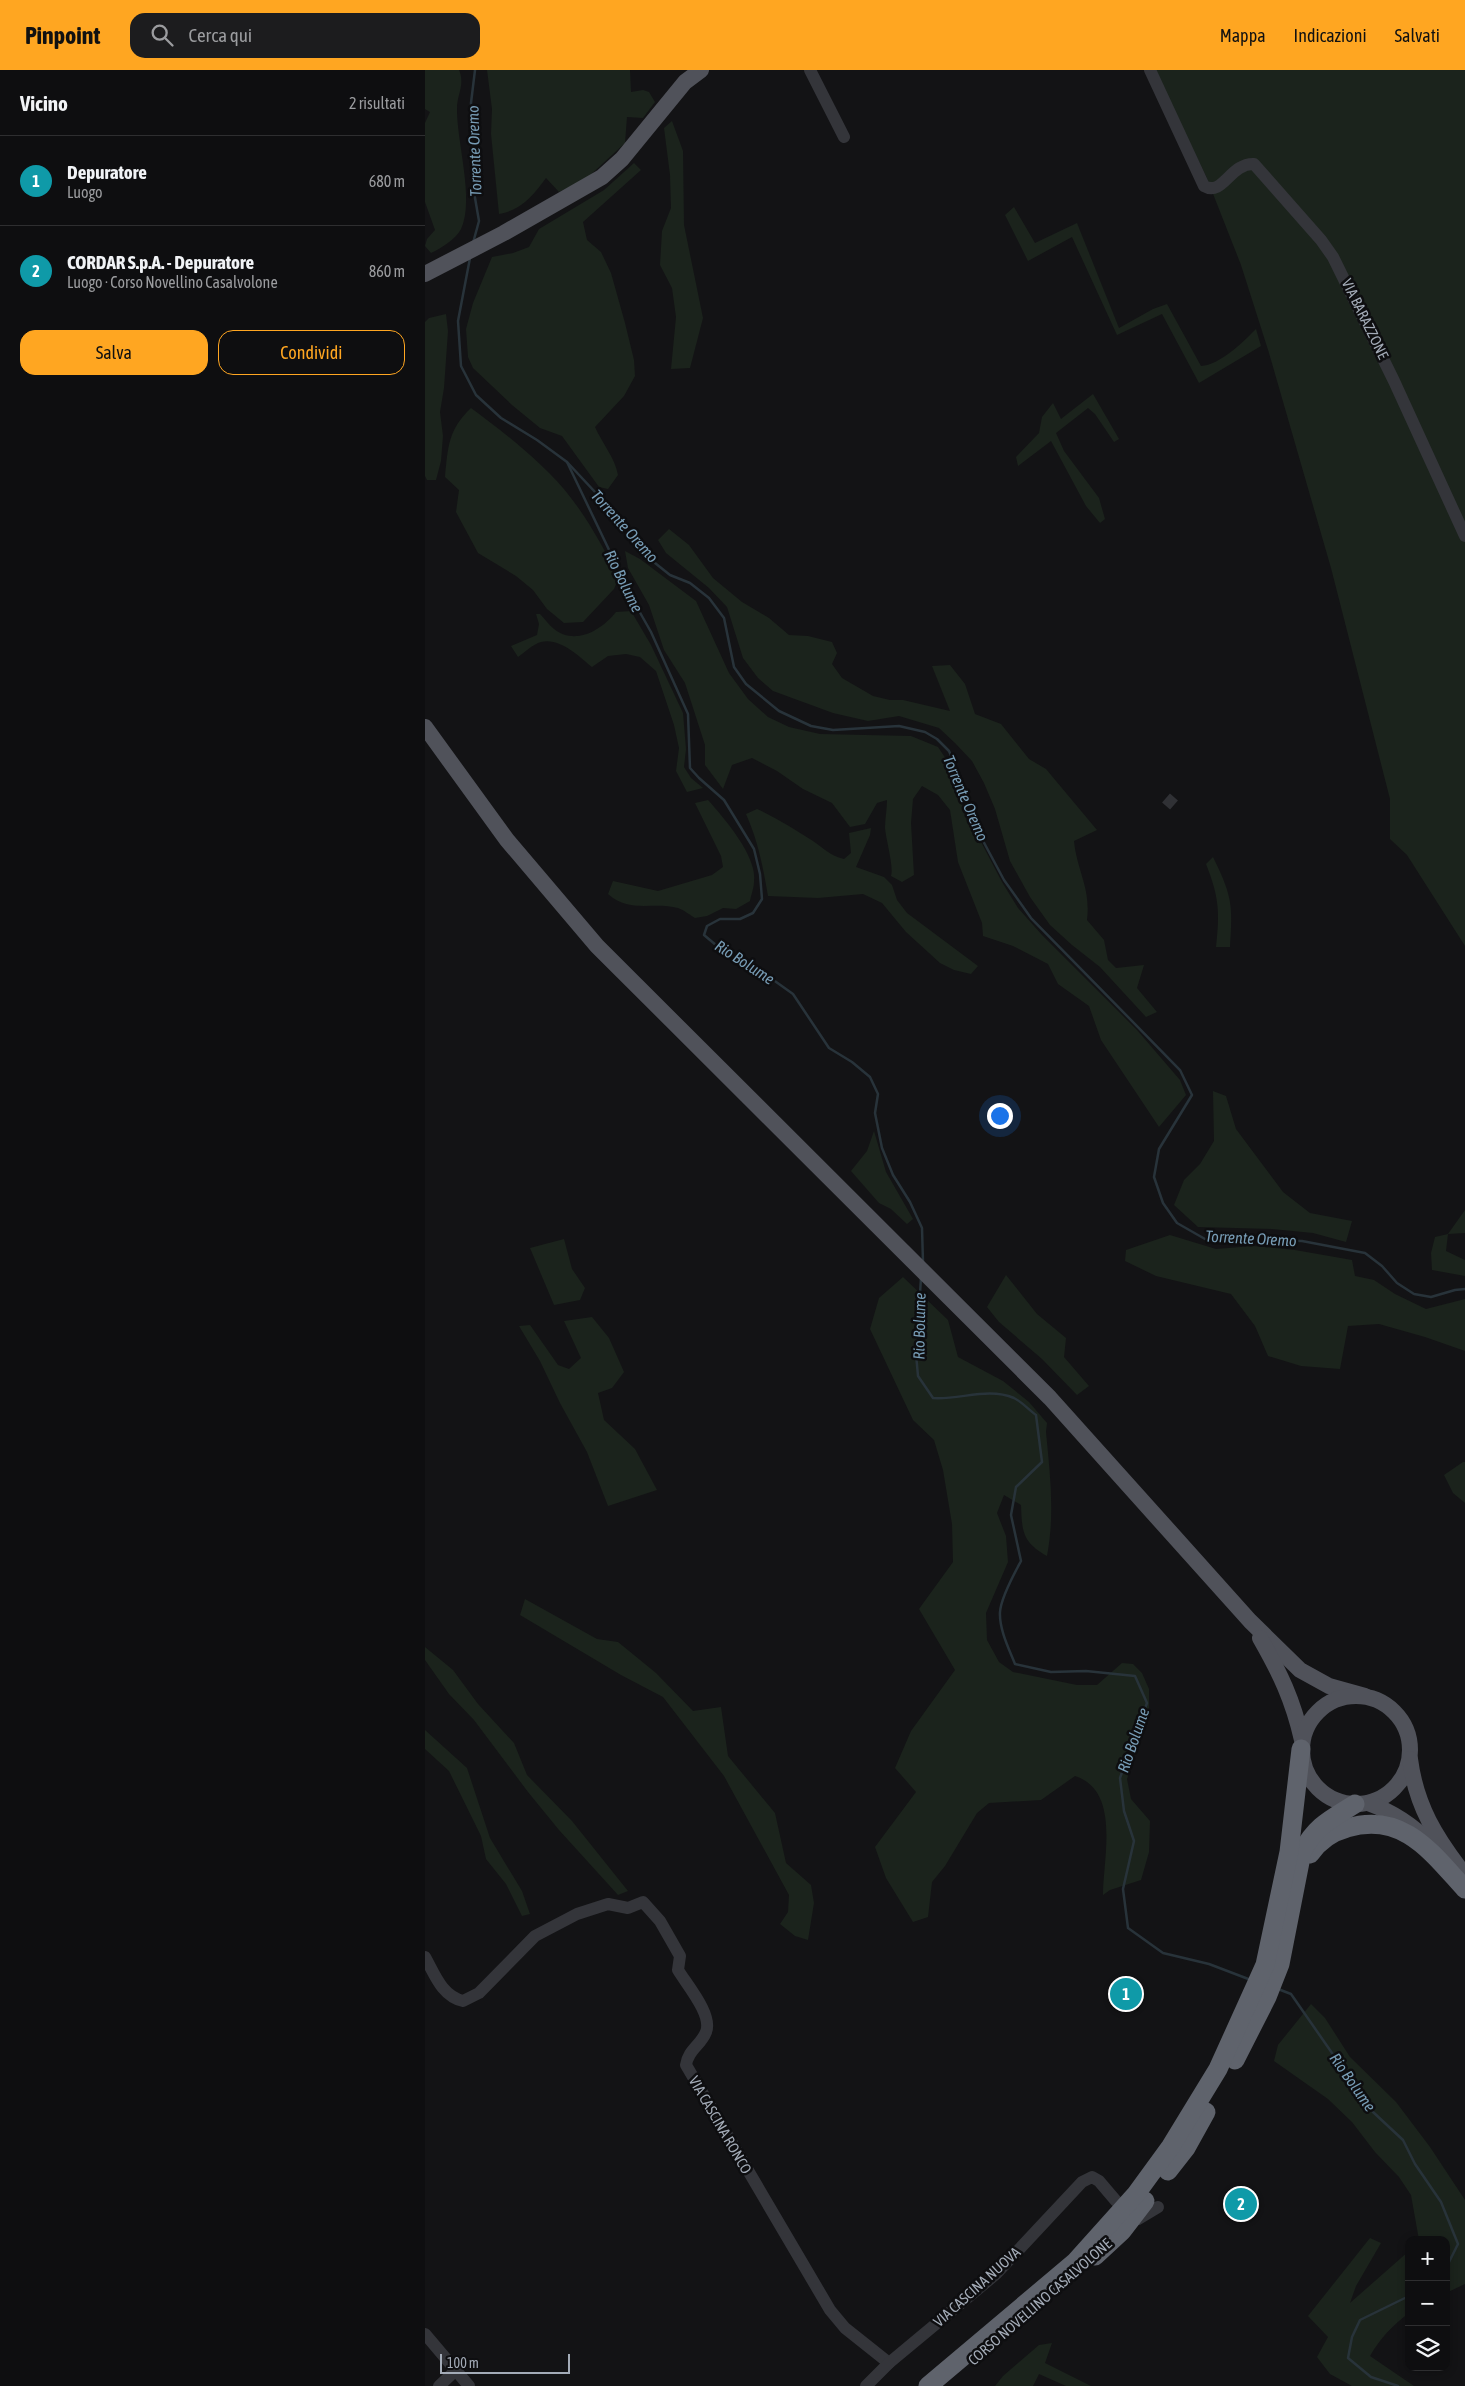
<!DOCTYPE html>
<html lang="it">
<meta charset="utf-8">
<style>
:root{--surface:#0e0e10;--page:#1c1c1e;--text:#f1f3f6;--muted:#9b9c9f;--line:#2e2e30;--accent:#ffa621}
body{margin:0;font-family:"Asap Condensed",sans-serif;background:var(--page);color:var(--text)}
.controls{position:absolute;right:15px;bottom:15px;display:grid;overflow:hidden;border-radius:10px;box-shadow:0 2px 8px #0003}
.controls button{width:45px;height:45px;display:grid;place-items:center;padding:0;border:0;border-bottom:1px solid var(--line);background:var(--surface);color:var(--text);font:25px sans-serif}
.scale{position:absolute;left:15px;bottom:12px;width:130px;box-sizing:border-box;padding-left:5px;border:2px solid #a3abb7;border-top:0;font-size:14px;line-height:18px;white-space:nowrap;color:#a3abb7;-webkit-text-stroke:4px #0e0e10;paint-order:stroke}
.you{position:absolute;left:574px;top:1045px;width:18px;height:18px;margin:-12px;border:4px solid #fff;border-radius:50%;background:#1a73e8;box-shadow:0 0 0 8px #1a73e833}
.badge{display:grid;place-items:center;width:32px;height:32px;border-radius:50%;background:var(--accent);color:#fff;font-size:16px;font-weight:700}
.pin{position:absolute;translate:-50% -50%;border:2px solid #fff;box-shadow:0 1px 5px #0006}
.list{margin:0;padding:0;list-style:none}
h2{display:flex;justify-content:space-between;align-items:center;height:65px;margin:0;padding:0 20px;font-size:21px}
h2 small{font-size:16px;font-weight:400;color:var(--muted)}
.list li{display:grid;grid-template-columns:32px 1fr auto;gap:15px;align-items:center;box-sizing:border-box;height:90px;padding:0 20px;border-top:1px solid var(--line)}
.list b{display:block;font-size:19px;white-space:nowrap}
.list p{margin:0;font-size:16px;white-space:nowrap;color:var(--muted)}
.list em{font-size:16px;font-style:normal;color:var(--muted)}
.actions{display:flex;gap:10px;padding:15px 20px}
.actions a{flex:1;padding:11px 0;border:1px solid var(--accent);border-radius:15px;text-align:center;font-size:18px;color:var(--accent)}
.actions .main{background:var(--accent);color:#111}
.icon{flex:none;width:28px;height:28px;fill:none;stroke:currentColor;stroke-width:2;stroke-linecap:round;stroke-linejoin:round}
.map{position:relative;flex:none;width:1040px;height:2316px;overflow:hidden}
header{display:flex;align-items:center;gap:30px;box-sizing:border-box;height:70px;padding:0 25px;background:var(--accent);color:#111}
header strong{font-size:24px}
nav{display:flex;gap:28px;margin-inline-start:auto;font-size:18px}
.search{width:350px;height:45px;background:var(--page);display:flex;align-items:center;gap:12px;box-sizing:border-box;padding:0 18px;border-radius:15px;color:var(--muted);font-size:19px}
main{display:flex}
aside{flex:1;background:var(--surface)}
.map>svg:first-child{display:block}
.green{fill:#1b231c}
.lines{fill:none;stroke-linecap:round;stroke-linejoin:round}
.stream{stroke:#28333a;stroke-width:2.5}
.minor-tunnel{stroke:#303135;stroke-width:12;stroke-dasharray:12 6;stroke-linecap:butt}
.minor{stroke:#34353a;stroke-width:12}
.major{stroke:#50525a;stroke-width:16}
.highway{stroke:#5f636c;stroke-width:19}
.labels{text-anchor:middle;stroke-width:5;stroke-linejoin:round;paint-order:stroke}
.street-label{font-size:15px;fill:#a3abb7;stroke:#0e0e10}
.water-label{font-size:16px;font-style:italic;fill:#779cb5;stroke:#0e0e10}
</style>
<header>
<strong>Pinpoint</strong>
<div class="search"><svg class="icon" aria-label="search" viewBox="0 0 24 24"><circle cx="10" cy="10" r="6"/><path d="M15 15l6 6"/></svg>Cerca qui</div>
<nav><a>Mappa</a><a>Indicazioni</a><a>Salvati</a></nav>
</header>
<main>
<aside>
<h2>Vicino<small>2 risultati</small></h2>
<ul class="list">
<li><span class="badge" style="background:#0f9aa8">1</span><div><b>Depuratore</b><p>Luogo</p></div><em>680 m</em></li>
<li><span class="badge" style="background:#0f9aa8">2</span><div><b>CORDAR S.p.A. - Depuratore</b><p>Luogo · Corso Novellino Casalvolone</p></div><em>860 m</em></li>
</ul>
<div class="actions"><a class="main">Salva</a><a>Condividi</a></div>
</aside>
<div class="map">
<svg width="1040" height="2316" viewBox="0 0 1040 2316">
<rect width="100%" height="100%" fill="#131315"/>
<g class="green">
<path d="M0,0h34c6,14 -1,23 -2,37 -1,33 18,93 4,122 -5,10 -21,20 -30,24l-6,-7 2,-7 8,-9 -10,-28v-79l5,-11 -5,-3z"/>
<path d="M62,0h143l1,22 12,-2 6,2 6,10 -12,16 -16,-1 -2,26 -39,36 -27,13 -13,-14c-12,17 -26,33 -47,36l-8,-80 1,-25z"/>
<polygon points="729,0 1040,0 1040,876 982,785 965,769 965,729 906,498 844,283 816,195 781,106"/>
<polygon points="247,51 258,81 259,155 278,248 265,298 246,299 251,247 247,218 235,195 237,161 246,138 245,105 239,58"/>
<path d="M209,93l7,7 -58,52 4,18 14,12 10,21 14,50 9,37 1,16 -11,20 -29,31c7,16 20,31 23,48l-10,14 -9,-2 -37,-51 -22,-8 -28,-23 -39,-37 -5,-11 -2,-28 7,-26 19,-46 21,-4 16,-6 10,-18 65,-39z"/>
<path d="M589,137l21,36 42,-20 42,105 34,-19 14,-5 34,62c19,-1 42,-24 55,-37l5,17 -62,37 -37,-69 -45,21 -45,-98 -44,24 -23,-46z"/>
<polygon points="21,244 23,261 19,318 15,342 18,366 16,391 11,410 2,410 0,406 0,252 4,248"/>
<polygon points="668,324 694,369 689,372 670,344 663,338 631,363 639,381 674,428 680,449 675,453 661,436 626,371 593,396 591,387 614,363 617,347 628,333 636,349"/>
<path d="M46,338c34,25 75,57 100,90 19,24 33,52 48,79l-5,12 -31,33 -19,1 -17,-14 -14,-19 -17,-14 -38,-23 -22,-41 3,-22 -14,-13c3,-30 3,-47 26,-69z"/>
<path d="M244,459l20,16 24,33 29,24 27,16 20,17 19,1 24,6 5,11 -5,11 10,14 31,18 17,4h13l47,11 -18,-45 18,-1 15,19 10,30 26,10 28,35 17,10 51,61 -23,11c3,30 17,47 13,79l17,20 4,20 8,8 28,-3 -7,23 20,24 -11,5 -46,-50 -28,-22 -22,-20 -20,-28 -20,-36 -15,-52 -11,-26 -12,-22 -17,-18 -16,-15 -40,-12 -31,5 -35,-8 -60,-22 -15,-13 -15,-20 -16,-51 -18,-19 -43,-35 -8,-13z"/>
<path d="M200,481l15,8 56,42 33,72 19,26 20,18 21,10 31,7 91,2 27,11 16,24 15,48 33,63 16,26 24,27 95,95 43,50 6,15 -27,32 -58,-87 -12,-34 -31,-22 -10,-20 -35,-18 -30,-10 -1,-13 -24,-61 -8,-52 -12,-15 -16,-9 -9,13 -2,24 3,52 -12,7 -11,-6c3,-9 -5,-36 -6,-48 0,-9 2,-19 2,-28l-10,3 -12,21 -15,3 -18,-24 -29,-14 -26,-18 -25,-13 -20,7 -9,24 -18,-24v-20l-20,-62 -21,-33 -15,-45 -21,-37z"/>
<path d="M206,541l20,34 32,68 3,36 -2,18 7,11 12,10 -16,4 -11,-21 3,-23 -5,-23 -18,-54 -16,-14 -14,-3 -18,2 -16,11c-13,-11 -33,-30 -51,-25 -8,2 -17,11 -23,15l-7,-11 26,-11 2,-11 -3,-10h4c5,5 9,11 14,15 21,17 48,1 62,-17z"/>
<path d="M283,730c16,18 50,57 46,82 0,6 -3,13 -4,19l-14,8 -13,-1 -16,8 -12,2c-5,-3 -11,-8 -17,-10 -25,-7 -48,6 -70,-14l5,-13 45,10 54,-16 11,-8 -2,-11 -26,-53z"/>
<path d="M332,739c20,9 38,21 56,32 12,8 16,14 31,18l7,-6 -2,-20 22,-5 -1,7 -14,32 28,10 8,8 5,15 10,13 71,53 -7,8 -17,-4 -14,-7 -34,-31 -24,-29 -19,-9 -45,4 -50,-2c-5,-29 -10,-55 -22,-82z"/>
<path d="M788,787c19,39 20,47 17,90h-14c4,-35 3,-50 -10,-83z"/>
<polygon points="788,1021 801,1026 811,1059 858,1122 885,1143 927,1151 921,1172 888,1163 847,1159 773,1157 749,1135 759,1110 775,1094 789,1071"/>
<polygon points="449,1061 461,1102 488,1149 482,1154 466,1139 454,1133 426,1101 442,1081"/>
<polygon points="1040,1140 1040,1163 1023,1164 1021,1181 1040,1190 1040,1206 1007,1200 1006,1183 1010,1167 1023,1164"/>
<polygon points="745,1165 791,1179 828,1176 870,1180 927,1190 930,1206 949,1210 970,1224 1001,1239 1040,1229 1040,1281 1000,1267 954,1254 923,1256 915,1299 876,1296 843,1286 830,1256 806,1224 731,1206 700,1191 701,1180"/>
<polygon points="139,1169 147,1199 160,1218 155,1230 129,1235 105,1178"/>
<polygon points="581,1205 612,1244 641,1268 639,1287 664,1316 652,1325 617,1289 574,1252 562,1237"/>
<path d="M478,1207l45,43 10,37 45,24 26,21 18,21 -1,9c4,42 9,82 1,124 -25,-14 -25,-25 -26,-51l-17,-10 -7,18 9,23 2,26 -22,51 1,27 12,22 14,10 64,13h20l25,-22 11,1 9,9 7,16v19l-22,71 4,20 19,22 -1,31 -8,28 -31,10 -7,5c0,-37 18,-104 -28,-119l-34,24 -52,3 -12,10 -32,53 -13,16 -4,35 -15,5 -27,-44 -11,-31 41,-55 -21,-24 16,-37 44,-61 -36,-61 34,-47 -1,-38 -9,-54 -9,-30 -21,-20 -43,-91 9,-31z"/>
<polygon points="167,1247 184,1268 199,1302 187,1318 173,1323 179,1350 210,1379 232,1420 183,1436 162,1382 135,1333 115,1291 94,1256 105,1255 133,1295 144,1299 156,1288 139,1251"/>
<polygon points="1038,1392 1040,1392 1040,1433 1028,1423 1019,1405"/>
<polygon points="100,1529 172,1569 193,1572 231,1603 268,1641 296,1637 303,1686 350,1743 361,1793 386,1815 389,1833 383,1870 370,1866 355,1854 363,1842 364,1825 299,1706 238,1627 196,1605 95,1545"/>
<polygon points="0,1577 28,1600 53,1634 89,1673 102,1705 147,1751 203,1821 193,1825 134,1760 103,1722 49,1650 24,1624 0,1590"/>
<polygon points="0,1660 42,1698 65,1768 97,1821 105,1844 97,1846 81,1814 61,1789 56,1766 24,1701 0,1679"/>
<polygon points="886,1934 900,1948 925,1987 971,2032 1005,2077 1040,2130 1040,2214 1021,2223 1021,2170 994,2170 986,2125 974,2107 950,2082 927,2052 903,2029 849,1991 853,1975"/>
<path d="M945,2168l11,5 -25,43 -6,17 59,-52v62c-16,12 -29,25 -39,43l44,30h-62l-22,-12 -13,-17 11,-20 -20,-21z"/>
<polygon points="627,2273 620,2293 666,2316 641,2316 614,2304 608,2316 570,2316 578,2306 614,2275"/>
</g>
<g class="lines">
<g class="stream">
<polyline points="48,173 54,151 49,122 46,33 50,0"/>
<polyline points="45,188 33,251 36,296 51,325 76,348 112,370 142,392 198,452 230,493 245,505 265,513 284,528 299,548 309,597 321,614 354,641 386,656 408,660 474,656 500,662 512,669 524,681 536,709 549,754 579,810 606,848 755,1000 767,1025 734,1079 729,1107 738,1133 752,1153 780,1169 877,1171 940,1183 957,1196 972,1213 989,1224 1006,1227 1030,1220 1040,1219"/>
<polyline points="142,392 209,532 226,562 263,644 265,698 274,708 299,730 329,779 335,804 337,829 328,843 315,849 295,849 282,856 279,865 304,886 347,909 368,924 404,978 427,992 445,1007 453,1024 450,1043 457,1078 468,1105 485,1132 497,1158 498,1192"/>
<path d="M496,1208l-5,76 2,22 15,22c27,2 55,-11 81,0 8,4 15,12 22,17l6,47 -26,25 -5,28 10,46c-7,13 -20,36 -21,51 -1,17 9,37 15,52l36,8 35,-1 49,5 12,27 -27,75 4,33 10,30 -11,48 5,39 35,25 46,11 42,16"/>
<polyline points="853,1919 866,1924 948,2042 978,2070 990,2094 1016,2132 1033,2174 1021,2198"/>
<polyline points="973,2316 946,2307 923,2288 927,2267 935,2250 984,2226"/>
</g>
<polyline class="minor-tunnel" points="741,728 749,735"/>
<g class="minor">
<polyline points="385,0 419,67"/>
<path d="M725,0l54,116c19,11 26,-23 50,-22l67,76 12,17 61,124 71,155"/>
<path d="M0,1887c10,18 17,39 38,44l16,-8 56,-57 42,-22 31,-10 20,4 15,-6 17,19 20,35 -2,14c9,15 35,45 28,62 -5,13 -18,18 -20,33l144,245 15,18 44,35"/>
<polyline points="713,2149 733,2137"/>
<polyline points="0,2264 44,2316"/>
<polyline points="14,2316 31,2300"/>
<polyline points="441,2316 464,2293 571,2204 657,2112 667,2107 674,2111 691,2131"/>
</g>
<g class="major">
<polyline points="0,204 79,163 177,107 197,89 260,12 276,0"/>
<polyline points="0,657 82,770 172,876 625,1328 825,1551 875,1600 904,1616 940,1626"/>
<path d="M835,1568c20,35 33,62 42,102"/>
<circle cx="931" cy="1680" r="54"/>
<path d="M985,1689c6,47 26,79 55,116"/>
<path d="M943,1733c25,9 45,22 64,42"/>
</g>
<g class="highway">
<path d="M885,1784c9,-13 22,-22 37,-26 56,-17 85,25 118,61"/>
<path d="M810,1990l32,-63 13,-33 22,-112c13,-26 29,-33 53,-48"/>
<polyline points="743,2101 761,2078 781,2042"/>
<polyline points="670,2186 697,2161 720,2131"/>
<polyline points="503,2316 650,2192 711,2124 746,2076 793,1999 840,1895 864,1782 876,1679"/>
</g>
</g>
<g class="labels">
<g class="street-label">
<text transform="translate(940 249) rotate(64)" y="5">VIA BARAZZONE</text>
<text transform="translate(295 2055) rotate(60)" y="5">VIA CASCINA RONCO</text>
<text transform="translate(552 2217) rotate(-42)" y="5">VIA CASCINA NUOVA</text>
<text transform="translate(615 2232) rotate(-41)" y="5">CORSO NOVELLINO CASALVOLONE</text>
</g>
<g class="water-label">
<text transform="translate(49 81) rotate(-92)" y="6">Torrente Oremo</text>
<text transform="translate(200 456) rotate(48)" y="6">Torrente Oremo</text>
<text transform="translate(199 511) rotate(64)" y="6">Rio Bolume</text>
<text transform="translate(541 728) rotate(67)" y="6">Torrente Oremo</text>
<text transform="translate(320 892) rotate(33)" y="6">Rio Bolume</text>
<text transform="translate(826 1168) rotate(3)" y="6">Torrente Oremo</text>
<text transform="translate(494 1256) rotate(-89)" y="6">Rio Bolume</text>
<text transform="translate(708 1670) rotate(-71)" y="6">Rio Bolume</text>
<text transform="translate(928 2012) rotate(55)" y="6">Rio Bolume</text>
</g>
</g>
</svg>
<div class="controls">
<button>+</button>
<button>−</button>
<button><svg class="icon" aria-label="layers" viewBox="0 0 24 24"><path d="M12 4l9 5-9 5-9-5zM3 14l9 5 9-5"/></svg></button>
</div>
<div class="scale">100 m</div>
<div class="you"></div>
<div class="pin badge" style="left:701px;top:1924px;background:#0f9aa8">1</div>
<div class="pin badge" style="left:816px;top:2134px;background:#0f9aa8">2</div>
</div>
</main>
